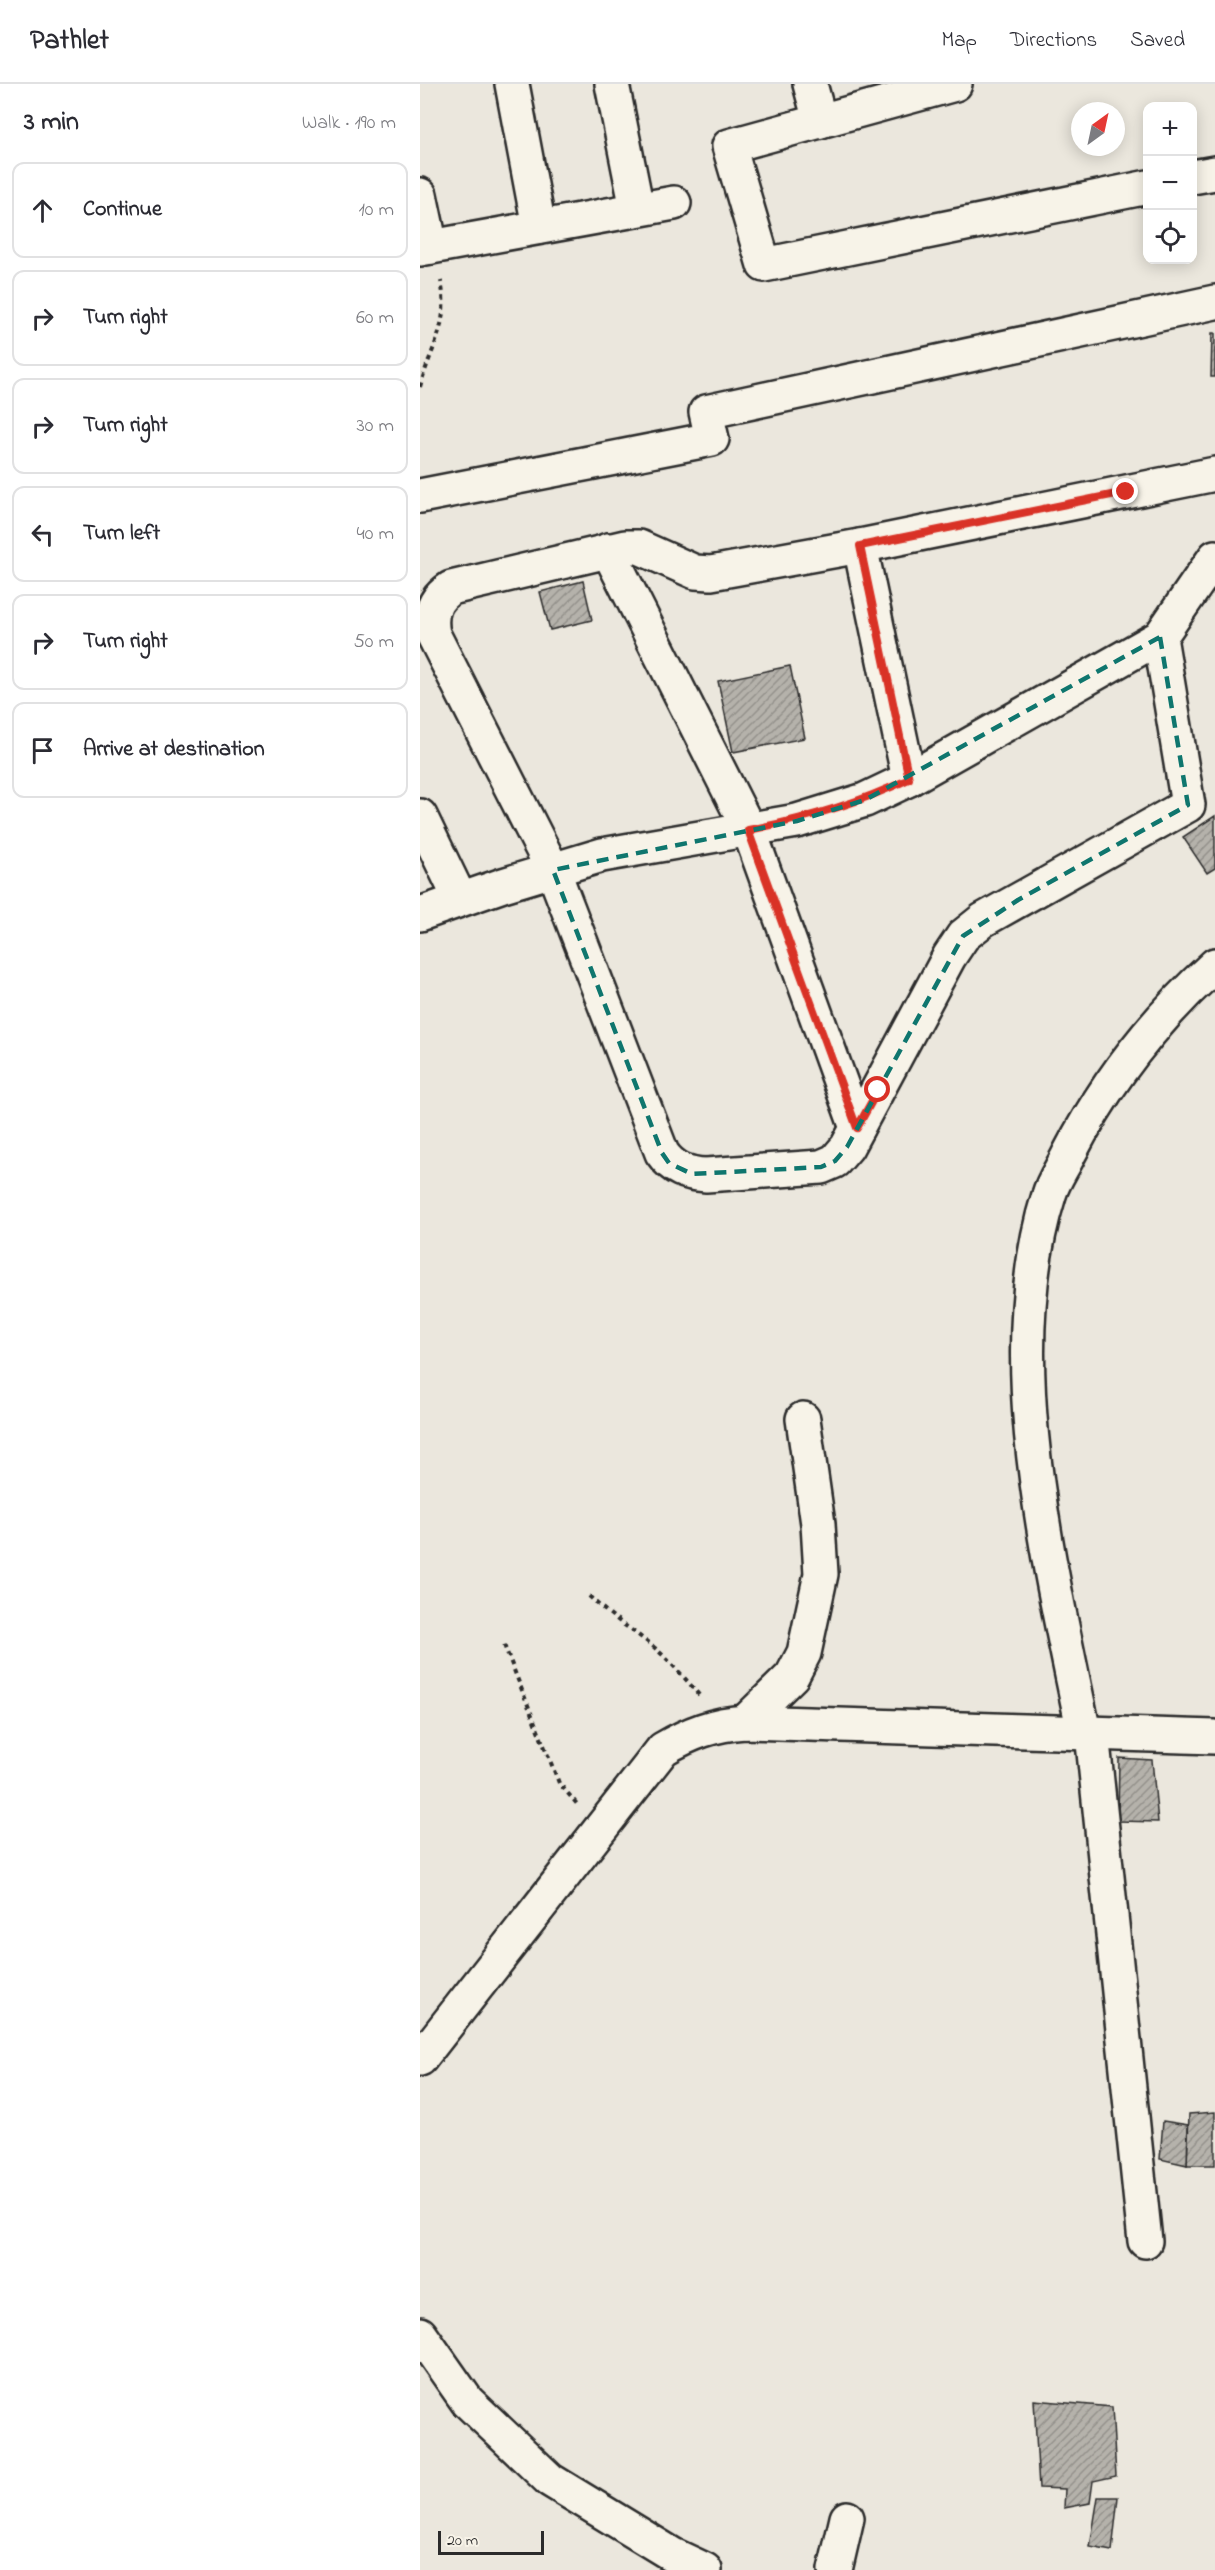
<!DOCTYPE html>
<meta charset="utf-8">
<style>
:root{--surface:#fff;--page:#f2f2f3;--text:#2b2b33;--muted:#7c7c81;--line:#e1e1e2}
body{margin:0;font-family:"Indie Flower",sans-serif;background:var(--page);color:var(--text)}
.controls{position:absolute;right:18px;top:18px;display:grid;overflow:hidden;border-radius:12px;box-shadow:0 3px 15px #0003}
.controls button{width:54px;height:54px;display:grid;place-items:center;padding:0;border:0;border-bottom:2px solid var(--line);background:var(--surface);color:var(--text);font:30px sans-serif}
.compass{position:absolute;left:651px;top:18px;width:54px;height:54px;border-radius:50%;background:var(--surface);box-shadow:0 3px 15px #0003;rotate:33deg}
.scale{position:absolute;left:18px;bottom:15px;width:106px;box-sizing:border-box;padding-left:6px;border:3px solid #2b2b2b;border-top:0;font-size:16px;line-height:21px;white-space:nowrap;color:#2b2b2b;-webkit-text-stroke:4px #f7f3e8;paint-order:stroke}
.stop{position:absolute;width:18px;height:18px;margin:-14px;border:4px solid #d93025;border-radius:50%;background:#fff}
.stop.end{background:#d93025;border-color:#fff;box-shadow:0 2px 6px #0008}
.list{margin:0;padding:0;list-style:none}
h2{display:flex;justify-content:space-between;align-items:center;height:78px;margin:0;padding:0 24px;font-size:26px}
h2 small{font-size:20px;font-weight:400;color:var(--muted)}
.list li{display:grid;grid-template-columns:39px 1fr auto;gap:18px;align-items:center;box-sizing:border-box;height:96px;margin:0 12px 12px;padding:0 12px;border:2px solid var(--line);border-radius:12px}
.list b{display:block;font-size:22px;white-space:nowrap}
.list em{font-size:20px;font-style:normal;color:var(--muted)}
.icon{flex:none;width:33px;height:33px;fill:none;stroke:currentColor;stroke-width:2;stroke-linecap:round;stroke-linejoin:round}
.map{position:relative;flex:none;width:795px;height:2486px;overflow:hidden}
header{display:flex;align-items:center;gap:36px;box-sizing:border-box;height:84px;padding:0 30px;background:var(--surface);border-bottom:2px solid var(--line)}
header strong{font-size:28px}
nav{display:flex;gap:33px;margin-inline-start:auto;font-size:21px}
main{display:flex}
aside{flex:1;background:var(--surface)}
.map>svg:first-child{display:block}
.building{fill:url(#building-hatch);stroke:#2b2b2b;stroke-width:1.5}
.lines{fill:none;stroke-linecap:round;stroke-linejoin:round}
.minor-casing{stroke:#2b2b2b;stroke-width:38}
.path{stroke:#2b2b2b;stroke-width:4;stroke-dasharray:4.5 4.5;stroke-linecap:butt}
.minor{stroke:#f7f3e8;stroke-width:33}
.route{stroke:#d93025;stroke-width:8}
.marked{fill:none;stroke:#0f766e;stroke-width:4.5;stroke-dasharray:12 8;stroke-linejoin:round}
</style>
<header>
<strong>Pathlet</strong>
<nav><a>Map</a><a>Directions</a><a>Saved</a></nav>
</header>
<main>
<aside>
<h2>3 min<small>Walk · 190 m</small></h2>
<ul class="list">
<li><svg class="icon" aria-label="ahead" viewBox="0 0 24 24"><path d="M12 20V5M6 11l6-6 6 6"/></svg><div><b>Continue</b></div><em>10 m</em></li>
<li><svg class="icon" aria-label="right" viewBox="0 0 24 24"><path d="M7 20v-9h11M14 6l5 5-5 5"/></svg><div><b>Turn right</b></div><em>60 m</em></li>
<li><svg class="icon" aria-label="right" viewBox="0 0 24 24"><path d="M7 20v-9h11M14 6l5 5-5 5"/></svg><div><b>Turn right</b></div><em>30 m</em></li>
<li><svg class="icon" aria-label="left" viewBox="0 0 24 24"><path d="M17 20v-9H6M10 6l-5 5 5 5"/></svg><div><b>Turn left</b></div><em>40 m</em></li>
<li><svg class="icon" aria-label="right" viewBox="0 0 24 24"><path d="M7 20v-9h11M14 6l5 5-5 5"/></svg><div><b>Turn right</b></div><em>50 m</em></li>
<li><svg class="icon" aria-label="arrive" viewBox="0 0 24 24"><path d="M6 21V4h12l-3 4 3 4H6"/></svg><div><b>Arrive at destination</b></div></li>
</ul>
</aside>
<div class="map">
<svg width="795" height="2486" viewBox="0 0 795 2486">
<defs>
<pattern id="building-hatch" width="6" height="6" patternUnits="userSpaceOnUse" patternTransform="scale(1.5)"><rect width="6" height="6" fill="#b5b2ab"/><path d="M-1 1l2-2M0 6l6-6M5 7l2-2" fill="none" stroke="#93918b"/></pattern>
</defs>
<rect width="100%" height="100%" fill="#ebe7dd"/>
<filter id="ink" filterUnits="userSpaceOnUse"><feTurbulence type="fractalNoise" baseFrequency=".0167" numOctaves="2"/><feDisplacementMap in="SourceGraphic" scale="12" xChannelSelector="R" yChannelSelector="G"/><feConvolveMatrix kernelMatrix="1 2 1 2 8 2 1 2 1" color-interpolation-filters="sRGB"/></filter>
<g filter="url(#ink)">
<g class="building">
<polygon points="792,249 795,249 795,293 791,293"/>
<polygon points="163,497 172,536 130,546 120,508"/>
<polygon points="370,582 385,654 313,668 298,597"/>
<polygon points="795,732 795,784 787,789 763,753"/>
<polygon points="699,1674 732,1676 738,1738 698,1737"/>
<polygon points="795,2028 795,2081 767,2081 769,2030"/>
<polygon points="743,2037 768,2041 767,2081 740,2075"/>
<polygon points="614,2316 692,2323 696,2392 673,2397 670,2419 644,2424 645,2405 619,2404"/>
<polygon points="678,2413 698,2413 692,2467 670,2463"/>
</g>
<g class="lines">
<defs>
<g id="minor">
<polyline points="92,0 119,143"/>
<polyline points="192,0 217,125"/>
<polyline points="390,0 400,37"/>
<polyline points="535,0 309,62 344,181 728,103"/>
<polyline points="772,93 795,89"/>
<polyline points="0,111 11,163"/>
<polyline points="0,165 254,119"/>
<polyline points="0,412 292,355 286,328 795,218"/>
<polyline points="440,462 489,695"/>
<polyline points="188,466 329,746 437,1044"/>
<path d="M740,553l28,168 -205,115 -20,16 -14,21 -102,190 -12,14 -14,6 -115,8c-19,-1 -33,-6 -44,-22l-109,-283 -120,-236c-4,-20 1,-35 18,-46l174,-41h14l56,25 16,1 149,-27 355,-72"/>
<polyline points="0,732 40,815"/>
<polyline points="0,830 83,801 182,771 377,737 445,716 489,695 740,553 795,473"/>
<polyline points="325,1638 372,1592 384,1569 401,1490 398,1440 383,1335"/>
<path d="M664,1649c-33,-164 -87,-374 -35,-538 4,-14 14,-28 20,-41 37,-72 86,-135 146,-189"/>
<polyline points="672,1649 725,2157"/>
<path d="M0,1975l243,-310c27,-16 51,-25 82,-27l470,15"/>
<polyline points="0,2250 47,2317 130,2396 253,2471 285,2486"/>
<polyline points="415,2486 427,2434"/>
</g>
</defs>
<use href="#minor" class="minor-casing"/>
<g class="path">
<path d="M0,303c11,-41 30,-61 21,-106"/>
<path d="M169,1512c20,20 44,34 66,52 16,14 30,30 44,47"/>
<polyline points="84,1561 139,1699 157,1720"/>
</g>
<use href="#minor" class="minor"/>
</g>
</g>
<g class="lines" filter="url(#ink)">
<path class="route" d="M458,1006l-21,38 -109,-298c58,-11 109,-26 161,-51l-49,-233 266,-54"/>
</g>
<path class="marked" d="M740,553l28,168 -170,95 -55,36 -116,211 -12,14 -14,6 -129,7 -23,-11 -7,-10 -109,-283 244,-49 68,-21z"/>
</svg>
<div class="controls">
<button>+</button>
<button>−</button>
<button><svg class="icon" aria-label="locate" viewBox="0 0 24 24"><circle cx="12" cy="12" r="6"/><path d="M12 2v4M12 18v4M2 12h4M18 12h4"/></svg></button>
</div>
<svg class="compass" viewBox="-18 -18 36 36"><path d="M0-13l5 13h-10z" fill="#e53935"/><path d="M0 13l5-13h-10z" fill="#7c7c81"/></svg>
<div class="scale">20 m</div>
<div class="stop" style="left:458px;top:1006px"></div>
<div class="stop end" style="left:706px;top:408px"></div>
</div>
</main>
